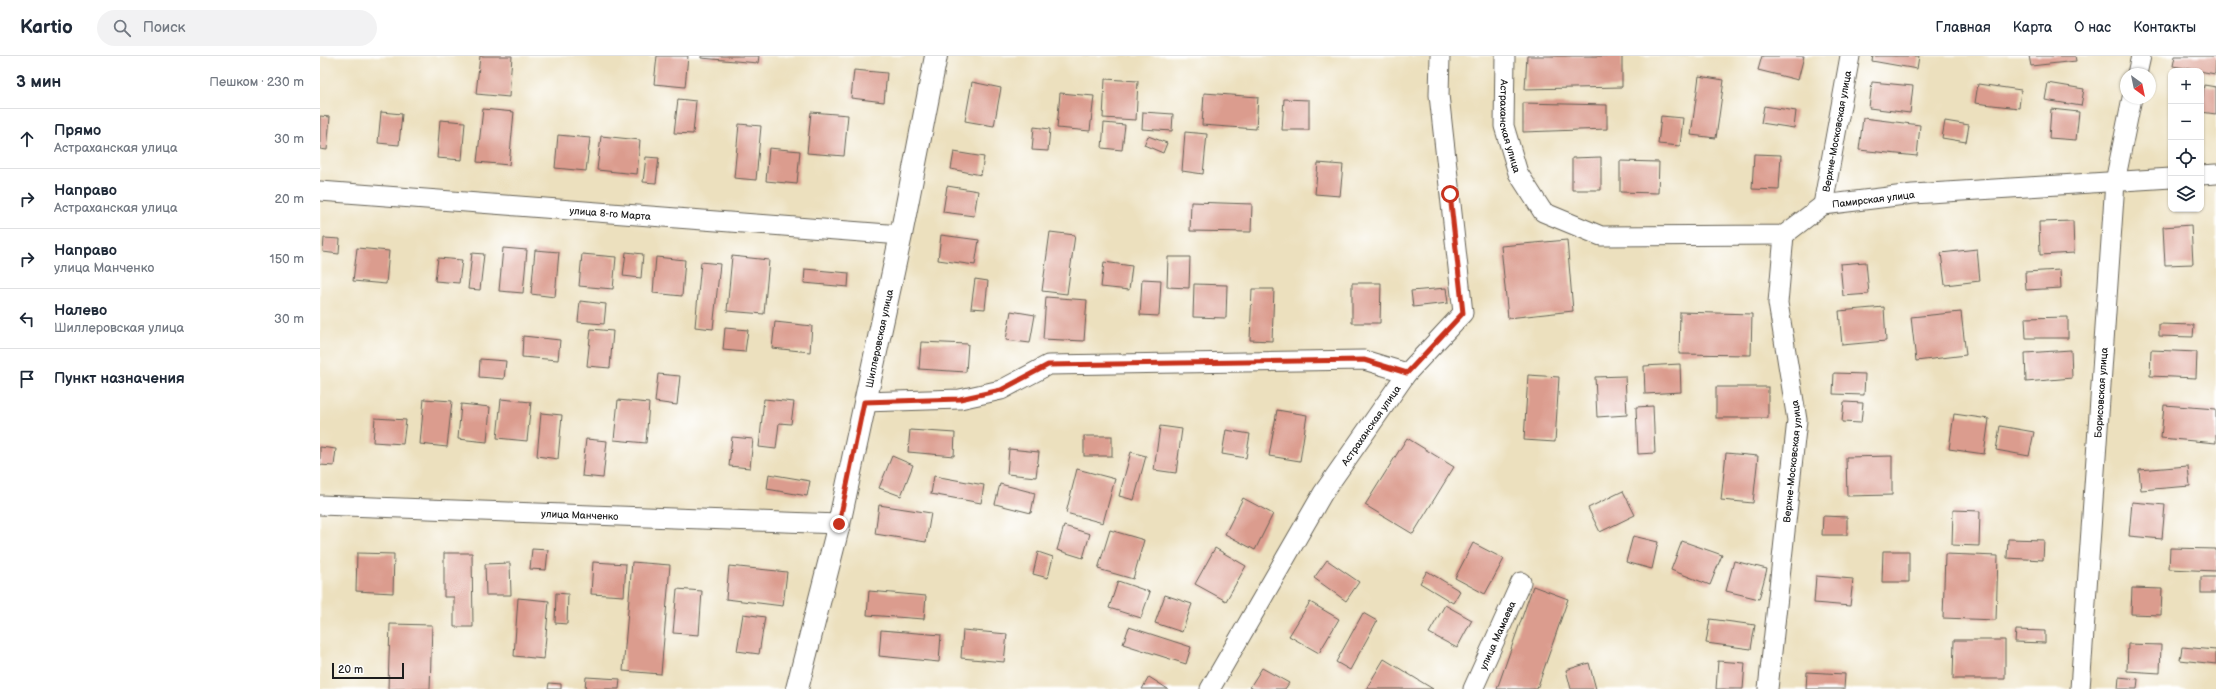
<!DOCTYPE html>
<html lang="ru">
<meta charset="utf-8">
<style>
:root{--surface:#fff;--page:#f2f2f3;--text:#1f2937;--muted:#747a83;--line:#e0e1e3}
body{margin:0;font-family:"Balsamiq Sans",sans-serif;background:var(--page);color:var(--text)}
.controls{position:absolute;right:12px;top:12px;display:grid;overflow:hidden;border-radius:8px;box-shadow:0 1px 3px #0004}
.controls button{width:36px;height:36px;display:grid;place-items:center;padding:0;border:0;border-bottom:1px solid var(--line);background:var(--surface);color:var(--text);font:20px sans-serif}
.compass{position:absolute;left:1800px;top:12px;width:36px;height:36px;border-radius:50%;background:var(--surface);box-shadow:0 1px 3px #0004;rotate:147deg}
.scale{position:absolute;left:12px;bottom:10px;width:72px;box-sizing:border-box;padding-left:4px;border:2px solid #1c1c1c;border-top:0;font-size:11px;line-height:14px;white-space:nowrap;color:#1c1c1c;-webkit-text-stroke:3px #fff;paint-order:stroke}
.stop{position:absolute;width:12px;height:12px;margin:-9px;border:3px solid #c8321e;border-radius:50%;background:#fff}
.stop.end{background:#c8321e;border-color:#fff;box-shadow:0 1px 4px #0008}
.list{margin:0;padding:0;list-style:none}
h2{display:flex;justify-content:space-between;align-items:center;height:52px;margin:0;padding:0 16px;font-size:17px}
h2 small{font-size:13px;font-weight:400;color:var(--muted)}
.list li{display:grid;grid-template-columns:26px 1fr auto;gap:12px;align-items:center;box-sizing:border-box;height:60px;padding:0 16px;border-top:1px solid var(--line)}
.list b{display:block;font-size:15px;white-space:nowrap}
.list p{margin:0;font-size:13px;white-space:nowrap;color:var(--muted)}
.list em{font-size:13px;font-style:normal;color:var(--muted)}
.icon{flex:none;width:22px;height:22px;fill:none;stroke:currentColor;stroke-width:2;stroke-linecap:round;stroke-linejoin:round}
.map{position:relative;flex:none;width:1896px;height:633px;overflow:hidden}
header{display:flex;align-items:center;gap:24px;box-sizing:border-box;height:56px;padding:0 20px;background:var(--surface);border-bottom:1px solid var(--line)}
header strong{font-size:19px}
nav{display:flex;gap:22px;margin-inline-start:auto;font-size:14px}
.search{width:280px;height:36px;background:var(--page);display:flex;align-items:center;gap:10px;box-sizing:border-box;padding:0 14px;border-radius:22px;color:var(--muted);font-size:15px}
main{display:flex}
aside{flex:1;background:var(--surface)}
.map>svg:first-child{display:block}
.building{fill:#db9c8e}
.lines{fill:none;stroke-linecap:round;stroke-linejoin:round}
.minor-casing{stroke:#656155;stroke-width:21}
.tertiary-casing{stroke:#656155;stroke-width:24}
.minor{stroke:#fff;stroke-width:19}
.tertiary{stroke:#fff;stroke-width:22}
.route{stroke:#c8321e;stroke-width:5}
.labels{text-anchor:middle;stroke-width:4;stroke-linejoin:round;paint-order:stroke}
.street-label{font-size:10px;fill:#1c1c1c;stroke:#fff}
</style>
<header>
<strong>Kartio</strong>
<div class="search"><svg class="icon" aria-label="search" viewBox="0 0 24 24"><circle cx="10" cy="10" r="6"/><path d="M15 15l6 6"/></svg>Поиск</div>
<nav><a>Главная</a><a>Карта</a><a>О нас</a><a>Контакты</a></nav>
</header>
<main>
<aside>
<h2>3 мин<small>Пешком · 230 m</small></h2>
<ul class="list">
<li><svg class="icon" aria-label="ahead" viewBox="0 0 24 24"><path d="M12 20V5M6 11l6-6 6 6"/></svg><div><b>Прямо</b><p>Астраханская улица</p></div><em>30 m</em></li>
<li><svg class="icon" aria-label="right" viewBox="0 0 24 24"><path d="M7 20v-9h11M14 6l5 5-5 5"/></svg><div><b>Направо</b><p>Астраханская улица</p></div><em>20 m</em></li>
<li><svg class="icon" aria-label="right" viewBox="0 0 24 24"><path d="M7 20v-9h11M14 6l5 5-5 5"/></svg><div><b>Направо</b><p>улица Манченко</p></div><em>150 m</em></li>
<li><svg class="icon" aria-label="left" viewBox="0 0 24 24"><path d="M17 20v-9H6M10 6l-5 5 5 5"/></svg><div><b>Налево</b><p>Шиллеровская улица</p></div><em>30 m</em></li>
<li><svg class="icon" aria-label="arrive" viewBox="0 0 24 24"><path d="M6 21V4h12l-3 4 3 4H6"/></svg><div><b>Пункт назначения</b></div></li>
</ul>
</aside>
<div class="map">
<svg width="1896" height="633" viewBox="0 0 1896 633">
<rect width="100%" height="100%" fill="#fff"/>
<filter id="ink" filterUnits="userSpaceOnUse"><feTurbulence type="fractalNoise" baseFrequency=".025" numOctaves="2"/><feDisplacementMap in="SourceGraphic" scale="8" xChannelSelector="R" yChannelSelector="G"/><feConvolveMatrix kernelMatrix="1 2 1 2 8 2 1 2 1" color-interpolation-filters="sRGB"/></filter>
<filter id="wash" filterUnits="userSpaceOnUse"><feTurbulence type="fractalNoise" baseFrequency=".012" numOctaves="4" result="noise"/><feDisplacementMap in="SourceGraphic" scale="16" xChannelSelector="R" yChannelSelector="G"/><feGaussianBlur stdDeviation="0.9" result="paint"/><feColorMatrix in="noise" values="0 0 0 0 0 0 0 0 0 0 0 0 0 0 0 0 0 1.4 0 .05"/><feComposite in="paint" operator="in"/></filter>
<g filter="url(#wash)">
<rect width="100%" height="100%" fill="#ece0be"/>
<g id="blocks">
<g class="building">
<polygon points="160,0 192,0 189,41 156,38"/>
<polygon points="337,0 368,0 365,31 334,28"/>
<polygon points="381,0 439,0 438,7 381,2"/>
<polygon points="1207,0 1302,0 1302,31 1205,33"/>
<polygon points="1442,0 1484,0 1478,24 1438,14"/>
<polygon points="1553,0 1599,0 1597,13 1552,5"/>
<polygon points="1709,0 1755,0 1756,5 1711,10"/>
<polygon points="1855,0 1896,0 1895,18 1853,10"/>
<polygon points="534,14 567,17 564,46 531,42"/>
<polygon points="1379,20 1404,24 1396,82 1371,79"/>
<polygon points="785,23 818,25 816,64 783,62"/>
<polygon points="652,26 681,32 674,70 645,65"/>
<polygon points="1552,26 1593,30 1590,57 1549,52"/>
<polygon points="1728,27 1764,33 1761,50 1725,44"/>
<polygon points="1658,28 1701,34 1699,52 1655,47"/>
<polygon points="1884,29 1896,31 1896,58 1881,56"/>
<polygon points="740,37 774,40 770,75 737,72"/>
<polygon points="884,37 938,41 936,73 882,69"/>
<polygon points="358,43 376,45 373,78 354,77"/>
<polygon points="964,43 989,44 989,74 962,74"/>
<polygon points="1203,47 1287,49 1287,73 1203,76"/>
<polygon points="1444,50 1476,55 1474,72 1441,67"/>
<polygon points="163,53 194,56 189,109 157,106"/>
<polygon points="1731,53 1759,56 1756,84 1729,82"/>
<polygon points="61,56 82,58 79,89 58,87"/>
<polygon points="491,56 528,59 524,100 487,97"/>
<polygon points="823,56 853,58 852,75 822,73"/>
<polygon points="0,60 10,61 7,94 0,93"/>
<polygon points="1341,60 1363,62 1360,90 1338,88"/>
<polygon points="1543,62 1600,69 1597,100 1539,94"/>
<polygon points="120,64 145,66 142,104 117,102"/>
<polygon points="1625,65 1649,69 1646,86 1622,82"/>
<polygon points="784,67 805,69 802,94 782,92"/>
<polygon points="419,68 441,70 436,124 414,122"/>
<polygon points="714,71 730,73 728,95 712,94"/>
<polygon points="865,76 887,78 883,118 862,115"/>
<polygon points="238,79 270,82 266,115 235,112"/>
<polygon points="281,80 320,84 317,118 277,114"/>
<polygon points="828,80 847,87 843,97 824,89"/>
<polygon points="449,92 480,95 477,128 446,125"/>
<polygon points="634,96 664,101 661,119 631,113"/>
<polygon points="1434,98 1461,99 1459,134 1432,133"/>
<polygon points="326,101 339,102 336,127 323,126"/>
<polygon points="1281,101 1281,134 1252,134 1252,102"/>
<polygon points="1300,105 1339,106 1338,137 1300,136"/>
<polygon points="998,107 1023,109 1020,140 995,138"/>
<polygon points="627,130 658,135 654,160 623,156"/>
<polygon points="871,146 932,148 931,176 870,175"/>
<polygon points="1753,165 1754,197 1720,199 1719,166"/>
<polygon points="1871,169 1873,208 1845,209 1843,171"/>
<polygon points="730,176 755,179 747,238 722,235"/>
<polygon points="621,179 659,184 655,209 618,204"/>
<polygon points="4,182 20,183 19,198 3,196"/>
<polygon points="1247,184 1253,255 1188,262 1181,190"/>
<polygon points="37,192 69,195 66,228 33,225"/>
<polygon points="183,192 207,194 203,237 179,235"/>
<polygon points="1657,193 1660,225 1625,229 1621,197"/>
<polygon points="215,194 239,196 235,241 211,238"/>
<polygon points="306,196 323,198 321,222 303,220"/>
<polygon points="152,197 164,198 160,234 148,233"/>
<polygon points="262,198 296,201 293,233 259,230"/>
<polygon points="412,200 449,204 444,258 407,255"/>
<polygon points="336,201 365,204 362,240 333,237"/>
<polygon points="848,201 870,201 869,232 847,231"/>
<polygon points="118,202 142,204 139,227 115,225"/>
<polygon points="381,206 400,208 393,273 375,271"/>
<polygon points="784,206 812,210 809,234 781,231"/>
<polygon points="1546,206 1549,238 1523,240 1520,208"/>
<polygon points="485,213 529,217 528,231 484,227"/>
<polygon points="1740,214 1741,232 1706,234 1705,216"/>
<polygon points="655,223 668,225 665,253 651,252"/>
<polygon points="822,223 841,224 839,260 820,259"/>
<polygon points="1032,227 1061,227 1060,267 1032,267"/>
<polygon points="874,228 907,229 906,262 873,261"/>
<polygon points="1126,232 1128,247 1093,251 1091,235"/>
<polygon points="932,233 954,233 952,285 930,284"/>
<polygon points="726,241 767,244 764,285 723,283"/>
<polygon points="260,245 286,248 284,268 258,266"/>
<polygon points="1564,251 1566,285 1522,289 1519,255"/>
<polygon points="691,255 715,259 710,287 686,284"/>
<polygon points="1360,256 1432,258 1431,299 1359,298"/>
<polygon points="1641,256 1646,299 1596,305 1591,261"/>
<polygon points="1748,261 1748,282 1706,282 1705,262"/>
<polygon points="455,266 492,270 490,296 452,292"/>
<polygon points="1839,268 1874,269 1873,281 1839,280"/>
<polygon points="405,272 428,274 425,296 403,294"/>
<polygon points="271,273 293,275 290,312 267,310"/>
<polygon points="203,280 240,284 238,304 202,301"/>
<polygon points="601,286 648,288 646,316 599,313"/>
<polygon points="1751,294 1752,322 1706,326 1705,297"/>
<polygon points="1831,294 1877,296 1876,322 1830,320"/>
<polygon points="160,303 186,305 184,323 159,321"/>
<polygon points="1360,308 1361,336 1325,338 1324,310"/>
<polygon points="1514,317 1545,318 1544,339 1513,338"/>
<polygon points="338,318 360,320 357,349 335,346"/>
<polygon points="1208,319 1239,321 1235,386 1204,384"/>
<polygon points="1305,320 1307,359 1277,361 1275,321"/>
<rect x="1396" y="331" width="52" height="31"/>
<polygon points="104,343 132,345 127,391 100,388"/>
<polygon points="181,343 211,346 207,385 177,382"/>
<polygon points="444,343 474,346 471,368 459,367 456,393 439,391"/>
<polygon points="298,344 329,347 326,387 294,384"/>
<polygon points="1524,346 1543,347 1541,367 1522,366"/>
<polygon points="141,348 170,351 167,386 138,383"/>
<polygon points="1844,349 1896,353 1896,387 1841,382"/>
<polygon points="1333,350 1335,397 1318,398 1316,351"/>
<polygon points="957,354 987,359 980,405 949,400"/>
<polygon points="221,357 242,359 238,403 217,400"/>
<polygon points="1634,358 1669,363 1664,398 1629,393"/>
<polygon points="55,362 86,364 83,388 53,386"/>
<polygon points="840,370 862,373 856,417 834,414"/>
<polygon points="1680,370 1714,376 1709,400 1676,394"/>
<polygon points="590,374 635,377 634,400 588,396"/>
<polygon points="906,374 930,378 926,402 902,398"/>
<rect x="764" y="380" width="28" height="20"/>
<polygon points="412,381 433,383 430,412 409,410"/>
<polygon points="1087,382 1134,411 1093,478 1045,449"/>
<polygon points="266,383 287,385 283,422 262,420"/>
<polygon points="0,391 16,393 14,410 0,409"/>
<polygon points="689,393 719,396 716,421 687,418"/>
<polygon points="811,396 826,400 814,444 799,440"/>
<polygon points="1406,397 1438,400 1433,447 1401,444"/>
<polygon points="572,400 593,409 581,440 559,432"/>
<polygon points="1572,400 1572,439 1527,440 1526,401"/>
<polygon points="1868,410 1870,430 1821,434 1819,414"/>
<polygon points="757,413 795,423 783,467 746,457"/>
<polygon points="449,418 490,425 487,440 447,433"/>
<polygon points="614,420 664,429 661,447 611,438"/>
<polygon points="680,428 715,437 711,457 675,448"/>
<polygon points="1303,435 1315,459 1280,476 1268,452"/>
<polygon points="923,442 953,458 935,494 905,478"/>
<polygon points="1812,446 1845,449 1842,483 1809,480"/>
<polygon points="559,449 611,457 606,486 555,478"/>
<polygon points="1633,454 1660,455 1659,490 1632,489"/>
<polygon points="1503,460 1527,461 1527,479 1502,479"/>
<polygon points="744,470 770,478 763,502 737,494"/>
<polygon points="790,474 824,484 813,523 778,513"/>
<polygon points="1313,480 1338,486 1332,513 1306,506"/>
<polygon points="1688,483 1724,484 1723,504 1687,502"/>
<polygon points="1362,485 1402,499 1390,529 1351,514"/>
<polygon points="1153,487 1184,503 1165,538 1135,522"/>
<polygon points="895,492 926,510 906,545 875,528"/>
<polygon points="1850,492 1896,493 1896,515 1849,513"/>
<polygon points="212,493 228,494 226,514 210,513"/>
<polygon points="1563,495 1589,495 1589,526 1562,526"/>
<polygon points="718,496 733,501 728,522 713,518"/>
<polygon points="37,497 74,498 73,537 36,535"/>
<polygon points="124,497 152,497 153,571 134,571 134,541 124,541"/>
<polygon points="1625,498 1678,500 1676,564 1623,562"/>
<polygon points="1007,504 1039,526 1026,545 994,522"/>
<polygon points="1414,505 1447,513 1439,543 1406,535"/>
<polygon points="273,506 306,508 304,540 271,538"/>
<polygon points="312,506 350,509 341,618 303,615"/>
<polygon points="190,507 191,539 166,539 165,508"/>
<polygon points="409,510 467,516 463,550 406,543"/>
<polygon points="1107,515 1140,535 1133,547 1100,527"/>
<polygon points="1496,520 1533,523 1530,550 1494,547"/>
<rect x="1881" y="521" width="15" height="16"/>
<polygon points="798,525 830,536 821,562 789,552"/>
<polygon points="1213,530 1248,543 1217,633 1177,633"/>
<polygon points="1812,532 1842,533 1841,559 1811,558"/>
<polygon points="357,533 382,535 379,579 353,577"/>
<polygon points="549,535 606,540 604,563 547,559"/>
<polygon points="236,537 248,538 247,568 235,567"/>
<polygon points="845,539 872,548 862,576 835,567"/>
<polygon points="198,542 229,545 224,603 194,600"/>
<polygon points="990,546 1019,563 999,597 969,580"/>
<polygon points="1125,549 1152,564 1137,592 1109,577"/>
<polygon points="1043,557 1057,565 1030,614 1016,606"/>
<polygon points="423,558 445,561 439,598 417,595"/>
<polygon points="1390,563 1435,569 1431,593 1386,587"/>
<polygon points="70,568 112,569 110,633 68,633"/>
<polygon points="809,571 871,591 866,608 803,588"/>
<polygon points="561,574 621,579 619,606 559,600"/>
<polygon points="643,574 687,578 684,606 641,602"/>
<polygon points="1696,574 1725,575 1725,587 1695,586"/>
<polygon points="1634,584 1685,584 1685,623 1633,623"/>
<polygon points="1808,588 1841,589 1840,617 1807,615"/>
<polygon points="1862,591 1896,594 1896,608 1860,604"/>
<polygon points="1064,603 1113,633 1046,633"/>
<polygon points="1398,605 1425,607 1423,633 1396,633"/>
<polygon points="1269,607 1276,633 1251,633 1246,614"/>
<polygon points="942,612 969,627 965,633 934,633 930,631"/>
<polygon points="1487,616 1525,618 1524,633 1486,633"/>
<polygon points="266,621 300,623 299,633 265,633"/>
<polygon points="829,621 848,633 822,633"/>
<polygon points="1799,621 1818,623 1817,633 1798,633"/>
<polygon points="229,627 241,628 241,633 228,633"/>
</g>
</g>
</g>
<g filter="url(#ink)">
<use href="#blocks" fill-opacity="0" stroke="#656155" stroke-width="1"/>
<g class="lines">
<defs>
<g id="minor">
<path id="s1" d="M1185,0l-1,70 14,47 25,39 58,24 183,-1 39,-30 90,-11 258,-16"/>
<polyline points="1817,18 1821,0"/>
<polyline points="1881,119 1896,118"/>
<path id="s2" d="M0,135l581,44"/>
<path id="s3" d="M1503,149l27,-149"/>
<polyline points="544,346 640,343 681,334 728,309 1044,304 1087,317"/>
<path id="s4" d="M0,449l519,19"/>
<path id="s5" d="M890,633l113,-196 84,-120 56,-60 -24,-218 1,-39"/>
<path id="s6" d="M1153,633l48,-107"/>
<path id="s7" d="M1448,633l29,-269 -19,-117 6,-68"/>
<path id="s8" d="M1760,633l35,-507 17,-84"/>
</g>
<g id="tertiary">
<path id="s9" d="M477,633l42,-165 62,-289 35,-179"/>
</g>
</defs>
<use href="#minor" class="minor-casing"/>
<use href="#tertiary" class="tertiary-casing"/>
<use href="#minor" class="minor"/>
<use href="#tertiary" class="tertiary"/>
</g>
</g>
<g class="lines" filter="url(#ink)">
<polyline class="route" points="519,468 544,346 640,343 681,334 728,309 1044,304 1087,317 1143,257 1130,138"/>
</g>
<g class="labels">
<g class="street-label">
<text dy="4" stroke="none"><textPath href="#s1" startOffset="71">Астраханская улица</textPath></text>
<text dy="4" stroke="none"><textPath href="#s3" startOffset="75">Верхне-Московская улица</textPath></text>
<text dy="4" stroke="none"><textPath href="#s1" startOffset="511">Памирская улица</textPath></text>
<text dy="4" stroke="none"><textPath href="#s2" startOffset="291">улица 8-го Марта</textPath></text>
<text dy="4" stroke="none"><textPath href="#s9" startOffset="360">Шиллеровская улица</textPath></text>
<text dy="4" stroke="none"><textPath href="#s8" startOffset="297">Борисовская улица</textPath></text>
<text dy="4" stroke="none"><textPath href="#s5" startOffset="309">Астраханская улица</textPath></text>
<text dy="4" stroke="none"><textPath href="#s7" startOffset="229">Верхне-Московская улица</textPath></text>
<text dy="4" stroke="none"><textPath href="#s4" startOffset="260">улица Манченко</textPath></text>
<text dy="4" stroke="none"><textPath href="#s6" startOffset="59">улица Мамаева</textPath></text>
</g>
</g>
</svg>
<div class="controls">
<button>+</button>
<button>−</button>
<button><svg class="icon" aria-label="locate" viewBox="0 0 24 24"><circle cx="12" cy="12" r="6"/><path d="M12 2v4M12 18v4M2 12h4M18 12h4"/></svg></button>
<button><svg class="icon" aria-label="layers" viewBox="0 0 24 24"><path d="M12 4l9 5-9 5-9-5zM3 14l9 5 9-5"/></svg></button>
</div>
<svg class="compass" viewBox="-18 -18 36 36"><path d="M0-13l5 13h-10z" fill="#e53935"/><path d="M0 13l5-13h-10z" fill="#747a83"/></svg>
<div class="scale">20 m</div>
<div class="stop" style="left:1130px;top:138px"></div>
<div class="stop end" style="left:519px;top:468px"></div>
</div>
</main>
